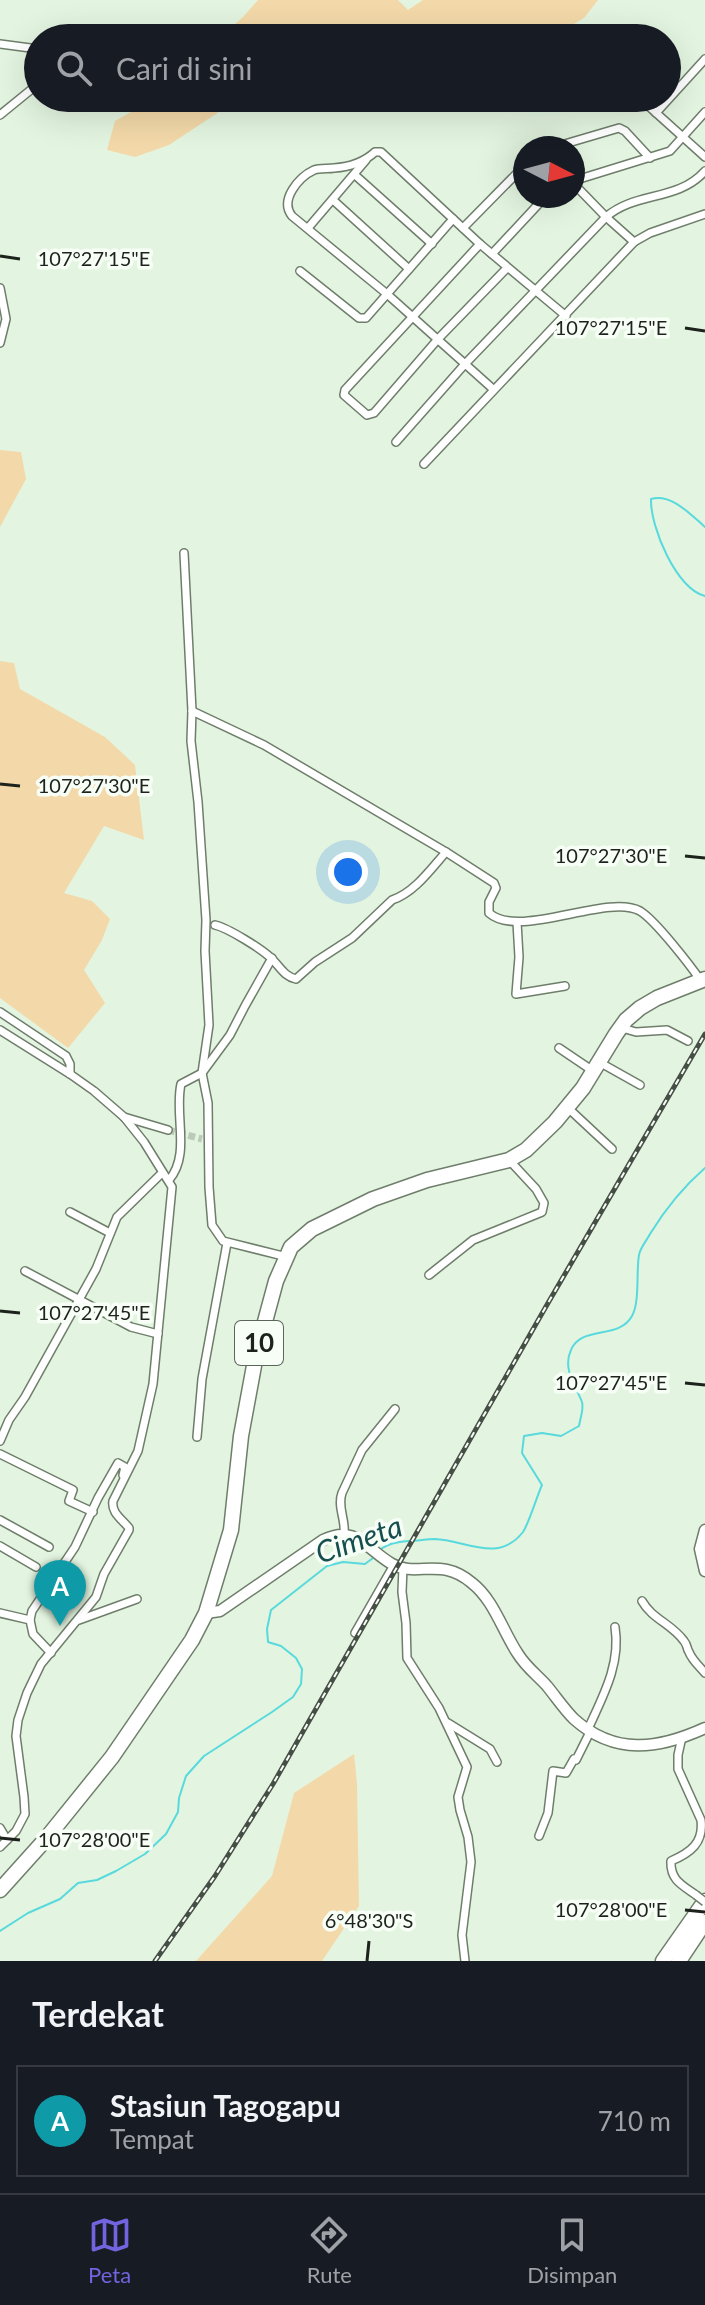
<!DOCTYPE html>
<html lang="id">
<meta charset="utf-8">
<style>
:root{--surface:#171b24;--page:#20242c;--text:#f1f3f6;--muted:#9ea1a6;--line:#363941;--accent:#7264df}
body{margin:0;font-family:Lato,sans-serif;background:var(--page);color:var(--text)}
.compass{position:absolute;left:513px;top:136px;width:72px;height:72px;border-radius:50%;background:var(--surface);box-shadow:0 8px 32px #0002;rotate:96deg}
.you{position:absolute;left:348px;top:872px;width:28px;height:28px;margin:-20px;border:6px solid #fff;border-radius:50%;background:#1a73e8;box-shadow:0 0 0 12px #1a73e833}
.badge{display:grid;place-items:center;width:52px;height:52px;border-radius:50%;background:var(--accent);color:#fff;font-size:26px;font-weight:700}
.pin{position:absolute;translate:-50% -66px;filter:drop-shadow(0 2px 4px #0008)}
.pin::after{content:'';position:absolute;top:42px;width:28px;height:24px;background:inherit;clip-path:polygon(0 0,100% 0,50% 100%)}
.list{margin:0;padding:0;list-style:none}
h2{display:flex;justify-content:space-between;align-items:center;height:104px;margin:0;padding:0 32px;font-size:34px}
h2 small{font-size:26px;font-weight:400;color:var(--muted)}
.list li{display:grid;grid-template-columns:52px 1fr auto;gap:24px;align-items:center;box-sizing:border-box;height:112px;margin:0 16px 16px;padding:0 16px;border:2px solid var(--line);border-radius:0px}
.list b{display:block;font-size:30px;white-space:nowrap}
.list p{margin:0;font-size:26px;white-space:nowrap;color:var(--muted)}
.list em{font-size:26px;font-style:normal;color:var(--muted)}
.icon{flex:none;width:44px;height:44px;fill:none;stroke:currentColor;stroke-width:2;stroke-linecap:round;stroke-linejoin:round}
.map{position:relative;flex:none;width:705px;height:1961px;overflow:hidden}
.search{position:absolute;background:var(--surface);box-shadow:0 8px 32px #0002;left:24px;right:24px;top:24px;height:88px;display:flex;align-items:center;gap:20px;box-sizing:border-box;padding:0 28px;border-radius:44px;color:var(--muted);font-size:30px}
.sheet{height:232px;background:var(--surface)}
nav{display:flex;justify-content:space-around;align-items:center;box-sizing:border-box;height:112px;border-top:2px solid var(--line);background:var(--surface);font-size:22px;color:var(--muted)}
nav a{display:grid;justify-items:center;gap:4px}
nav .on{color:var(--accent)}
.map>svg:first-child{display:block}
.green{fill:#f3d9a9}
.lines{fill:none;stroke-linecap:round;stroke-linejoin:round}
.stream{stroke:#58d9dd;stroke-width:2}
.street-tunnel{stroke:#bbcbb9;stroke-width:7;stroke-dasharray:7 3.5;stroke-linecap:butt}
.street-casing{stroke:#6e7e6b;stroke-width:10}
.secondary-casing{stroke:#6e7e6b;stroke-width:13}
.highway-casing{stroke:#6e7e6b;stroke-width:17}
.street{stroke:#fff;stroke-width:7}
.secondary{stroke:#fff;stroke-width:10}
.highway{stroke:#fff;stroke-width:14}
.rail-casing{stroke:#464f45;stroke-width:5}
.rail{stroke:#f7fef6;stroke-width:2;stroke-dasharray:6;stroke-linecap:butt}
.street-bridge-casing{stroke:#6e7e6b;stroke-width:10;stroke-linecap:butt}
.street-bridge{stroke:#fff;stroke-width:7}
.ticks{fill:none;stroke:#1d231c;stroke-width:3}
.labels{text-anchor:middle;stroke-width:7;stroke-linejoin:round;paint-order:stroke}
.shield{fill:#f7fef6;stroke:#5e655d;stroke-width:2}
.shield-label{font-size:26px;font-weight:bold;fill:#1d231c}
.water-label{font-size:30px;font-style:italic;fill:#164e50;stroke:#f7fef6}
.ticks-label{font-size:20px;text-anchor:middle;fill:#1d231c;stroke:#f7fef6;stroke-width:7;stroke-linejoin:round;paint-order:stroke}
</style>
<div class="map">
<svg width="705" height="1961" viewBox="0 0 705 1961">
<rect width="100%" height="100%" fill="#e3f5e0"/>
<g class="green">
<polygon points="258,0 398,0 408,10 423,0 598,0 584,18 550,38 219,38 243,17"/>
<polygon points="155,98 240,98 169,145 135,157 107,150 115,121"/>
<polygon points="0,450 21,452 26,479 0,527"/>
<polygon points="0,661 14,663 20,689 105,737 135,765 144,840 104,826 64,893 92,901 110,919 102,940 84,970 105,1003 68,1048 0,998"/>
<polygon points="354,1754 357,1783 359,1906 322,1961 196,1961 272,1876 294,1793"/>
</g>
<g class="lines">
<g class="stream">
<path d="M705,527c-15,-13 -34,-34 -54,-28 -1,28 26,91 54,97"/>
<path d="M380,1550c8,-7 19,-8 29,-9 9,0 17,-2 26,-2 30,1 63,25 88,-7 6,-9 14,-36 19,-47l-20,-32 2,-17 18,-3 19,3 18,-10c1,-7 5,-17 3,-24 -6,-16 -20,-33 -11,-52 10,-25 48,-10 61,-34 8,-14 4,-45 7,-61 1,-7 8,-15 11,-21 16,-26 32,-46 55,-66"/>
<polyline points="0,1931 28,1913 60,1899 78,1883 97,1880 116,1871 145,1854 166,1834 178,1812 179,1798 186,1776 204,1756 272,1712 293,1697 301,1684 302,1669 296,1658 281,1646 268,1642 267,1629 271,1610 327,1566 343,1562 365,1564 373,1558"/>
</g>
<polyline class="street-tunnel" points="168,1130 202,1139"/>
<defs>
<g id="street">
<polyline points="0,44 38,49"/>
<polyline points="644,102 705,157"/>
<polyline points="656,113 705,59"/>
<polyline points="0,115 38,84"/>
<polyline points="551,148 619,128 625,131 650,158"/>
<polyline points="355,175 432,244"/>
<polyline points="573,181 670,151 705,112"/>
<polyline points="573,183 606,217 634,242"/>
<polyline points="333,200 409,269"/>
<polyline points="308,228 366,160"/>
<polyline points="463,228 525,165"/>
<polyline points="480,244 345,390 344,395 367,415 374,413 438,339 507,268"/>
<polyline points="492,254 546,196"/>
<polyline points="300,271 359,318 366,318 453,219"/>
<polyline points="0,288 6,319 0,343"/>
<path d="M493,389l-106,-95 -95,-78c-13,-16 7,-39 22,-46 6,-2 14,-1 20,-2 15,-1 29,-5 41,-16h6l99,92 86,72"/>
<path d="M396,442l69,-78 141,-147c30,-26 71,-15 99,-46"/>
<polyline points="424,464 634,242 650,233 705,214"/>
<polyline points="184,553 192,711 191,741 198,802 206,920 205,951 209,1025 202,1073 208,1103 209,1187 212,1225 223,1241 287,1257"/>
<path d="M192,711l72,34 182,107 48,31 2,5 -7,14v11c31,27 118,-20 151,-2 15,9 50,54 61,70"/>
<polyline points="517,922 519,957 516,994 565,986"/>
<path d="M215,925c13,3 47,24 57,34 9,9 12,17 24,20l19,-17 37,-24 40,-38c22,-7 39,-31 54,-48"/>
<polyline points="0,1012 66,1056 70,1064 70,1074"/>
<polyline points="622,1028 636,1032 667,1030 688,1041"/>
<path d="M0,1030l70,44 24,17 30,26 20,25 28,45 -19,197 -15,67 -25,50c-2,12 9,18 16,27v2l-25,44 -8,23 -55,67 -14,29 -9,27 -2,16 8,61 1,17 -9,17 -16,16"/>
<polyline points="559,1048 593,1071"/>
<polyline points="599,1062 640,1085"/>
<polyline points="568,1108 612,1149"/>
<polyline points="124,1117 168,1130"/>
<path d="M169,1180c22,-25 5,-66 12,-96l21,-11 28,-38 15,-29 27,-48"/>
<polyline points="70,1212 110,1233"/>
<polyline points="25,1271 131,1327 158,1334"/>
<polyline points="429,1275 473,1240 542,1212 544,1203 536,1189 509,1160"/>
<polyline points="197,1437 202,1379 227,1243"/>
<polyline points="0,1441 9,1420 25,1397 96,1269 117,1217 162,1173"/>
<polyline points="0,1454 73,1490 69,1501 93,1512"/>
<polyline points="0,1520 49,1547"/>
<path d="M344,1534c2,-14 -7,-27 -2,-41l20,-43 33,-41"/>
<polyline points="0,1546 36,1567"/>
<polyline points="403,1567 402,1592 406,1623 407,1658 439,1708 467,1767 458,1797 460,1810 468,1837 471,1862 462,1935 465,1961"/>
<path d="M642,1601c10,18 30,23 42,40 4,5 2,6 5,11 3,8 10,14 16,21"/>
<polyline points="0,1613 30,1620 33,1634 51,1653"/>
<polyline points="30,1620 32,1611 75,1547 98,1498 118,1463 125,1467 123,1475"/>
<polyline points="79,1620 137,1599"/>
<polyline points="355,1633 394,1565"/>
<polyline points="448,1723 490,1749 497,1762"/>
<path d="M588,1729c15,-33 33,-65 27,-102"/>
<path d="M682,1737l-4,18v14l23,51c3,23 -11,33 -30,41 -1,19 11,24 25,34"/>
<polyline points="0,1828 7,1840"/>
<polyline points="539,1836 548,1813 553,1771 566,1773 574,1759 576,1760 591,1730"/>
</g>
<g id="secondary">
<polyline points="705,1530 700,1549 705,1571"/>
<path d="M206,1613l14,-2 103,-71c33,-16 43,9 69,24 25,14 49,-8 80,19 22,17 31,49 46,71 8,13 19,21 29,32 9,11 17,23 27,33 41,37 85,30 131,9"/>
</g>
<g id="highway">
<polyline points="0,1890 45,1840 112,1757 192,1640 206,1613 231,1530 241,1436 256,1355 276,1281 291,1247 312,1229 373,1199 427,1180 509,1160 526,1150 555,1122 583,1088 616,1034 626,1020 640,1008 657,998 705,979"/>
<polyline points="663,1961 705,1901"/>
<polyline points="679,1961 705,1922"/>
</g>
</defs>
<use href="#street" class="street-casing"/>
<use href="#secondary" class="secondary-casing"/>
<use href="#highway" class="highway-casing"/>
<use href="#street" class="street"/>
<use href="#secondary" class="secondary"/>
<use href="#highway" class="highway"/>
<defs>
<polyline id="rail" points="155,1961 215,1876 273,1784 548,1303 705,1034"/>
</defs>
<use href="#rail" class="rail-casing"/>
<use href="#rail" class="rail"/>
<defs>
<polyline id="street-bridge" points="696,1895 705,1902"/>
</defs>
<use href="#street-bridge" class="street-bridge-casing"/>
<use href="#street-bridge" class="street-bridge"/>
</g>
<path class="ticks" d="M0,256l20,3M685,328l20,3M0,784l20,2M685,856l20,2M0,1311l20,2M685,1383l20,2M0,1838l20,2M685,1910l20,2M367,1961l2,-20"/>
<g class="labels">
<rect class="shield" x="235" y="1321" width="48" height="44" rx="6"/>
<g class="shield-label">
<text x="259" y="1352">10</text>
</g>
<g class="water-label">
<text transform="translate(359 1540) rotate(-19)" y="10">Cimeta</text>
</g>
</g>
<g class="ticks-label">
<text x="94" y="266">107°27'15"E</text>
<text x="611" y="335">107°27'15"E</text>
<text x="94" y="793">107°27'30"E</text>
<text x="611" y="863">107°27'30"E</text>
<text x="94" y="1320">107°27'45"E</text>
<text x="611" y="1390">107°27'45"E</text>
<text x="94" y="1847">107°28'00"E</text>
<text x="611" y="1917">107°28'00"E</text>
<text x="369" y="1928">6°48'30"S</text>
</g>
</svg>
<svg class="compass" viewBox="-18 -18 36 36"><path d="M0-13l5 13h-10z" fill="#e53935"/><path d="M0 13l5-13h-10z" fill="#9ea1a6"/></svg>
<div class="you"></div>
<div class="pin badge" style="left:60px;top:1626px;background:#0f9aa8">A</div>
<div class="search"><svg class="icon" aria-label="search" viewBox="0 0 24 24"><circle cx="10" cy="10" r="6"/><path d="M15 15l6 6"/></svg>Cari di sini</div>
</div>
<section class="sheet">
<h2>Terdekat<small></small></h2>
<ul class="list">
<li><span class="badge" style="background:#0f9aa8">A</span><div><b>Stasiun Tagogapu</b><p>Tempat</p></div><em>710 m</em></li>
</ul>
</section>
<nav>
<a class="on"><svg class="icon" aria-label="map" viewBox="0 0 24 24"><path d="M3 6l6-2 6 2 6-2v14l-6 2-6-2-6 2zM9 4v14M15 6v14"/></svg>Peta</a>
<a><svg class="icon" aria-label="directions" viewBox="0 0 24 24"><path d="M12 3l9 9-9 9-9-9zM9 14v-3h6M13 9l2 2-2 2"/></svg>Rute</a>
<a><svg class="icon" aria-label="saved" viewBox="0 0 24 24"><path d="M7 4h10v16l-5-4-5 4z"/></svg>Disimpan</a>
</nav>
